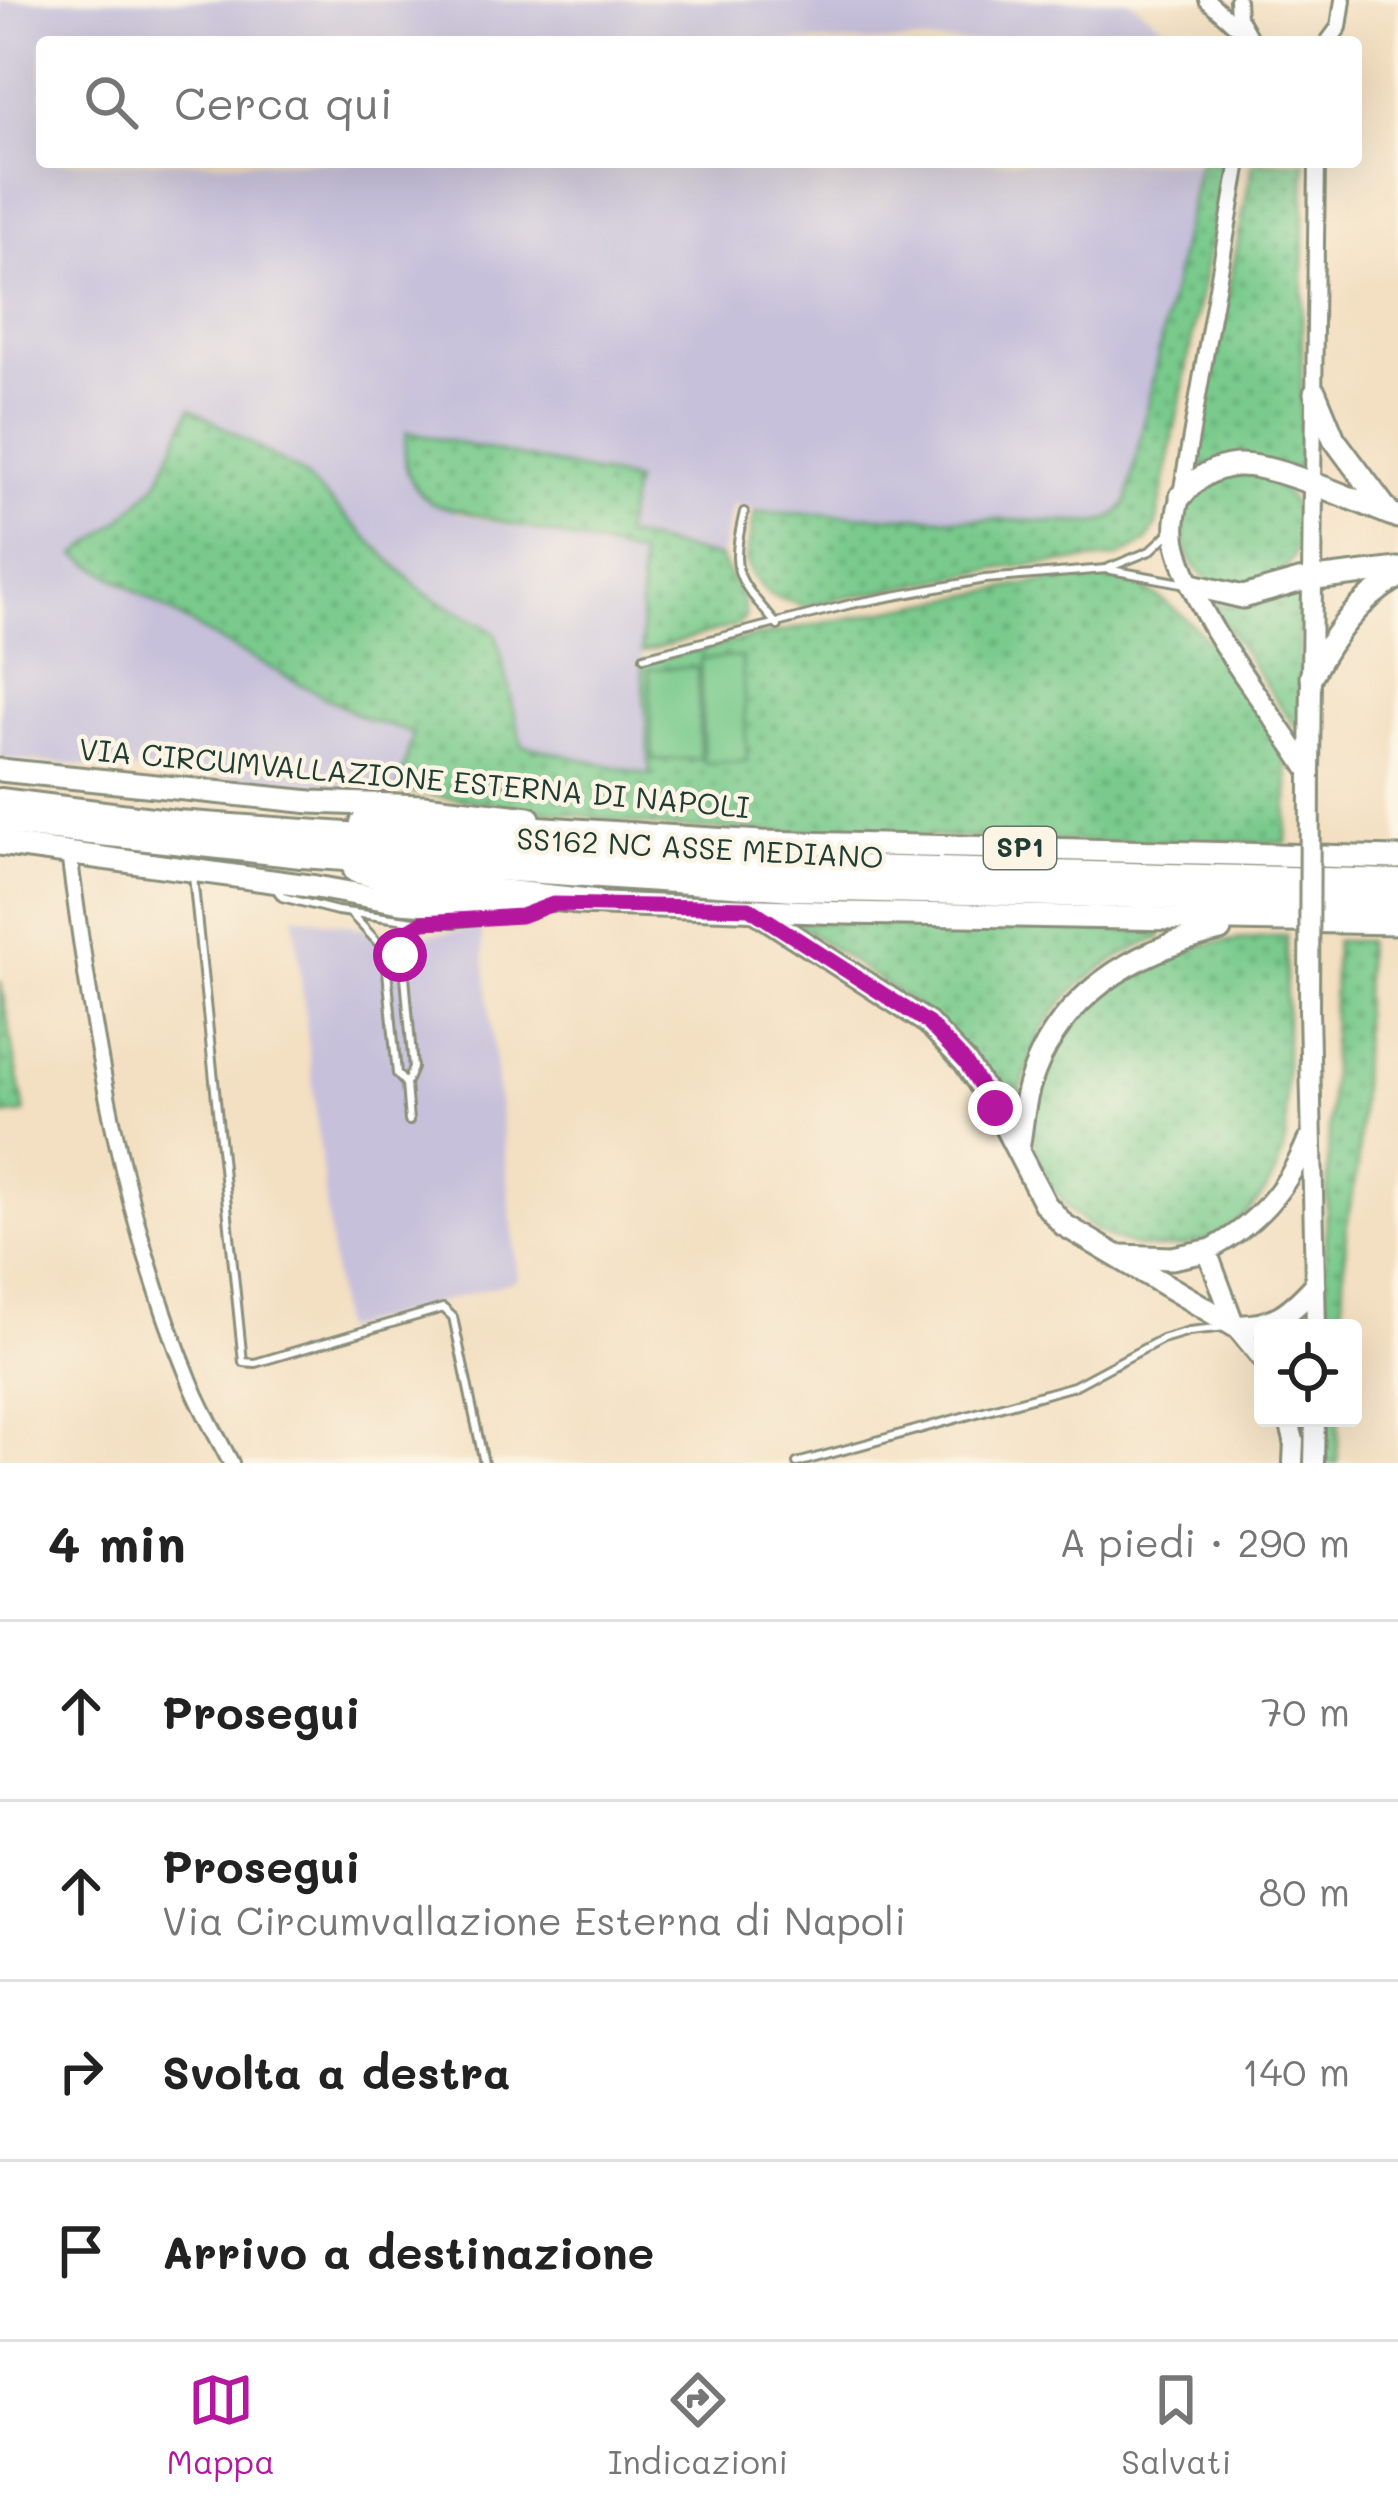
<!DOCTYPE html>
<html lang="it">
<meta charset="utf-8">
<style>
:root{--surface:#fff;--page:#f6f6f6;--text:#222;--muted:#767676;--line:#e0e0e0;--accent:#b5179e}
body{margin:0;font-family:Mali,sans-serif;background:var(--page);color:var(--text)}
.controls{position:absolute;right:36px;bottom:36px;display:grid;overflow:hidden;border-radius:12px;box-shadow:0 12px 48px #0002}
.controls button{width:108px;height:108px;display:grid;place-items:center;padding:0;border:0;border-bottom:3px solid var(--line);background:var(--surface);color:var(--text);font:60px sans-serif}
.stop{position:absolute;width:36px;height:36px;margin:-27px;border:9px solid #b5179e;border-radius:50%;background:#fff}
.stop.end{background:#b5179e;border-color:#fff;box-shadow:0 3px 12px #0008}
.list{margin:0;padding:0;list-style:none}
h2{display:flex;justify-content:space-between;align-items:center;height:156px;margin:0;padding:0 48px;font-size:51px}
h2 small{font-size:39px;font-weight:400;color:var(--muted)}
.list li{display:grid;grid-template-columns:78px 1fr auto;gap:36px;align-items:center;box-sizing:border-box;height:180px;padding:0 48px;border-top:3px solid var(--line)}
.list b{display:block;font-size:45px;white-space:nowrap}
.list p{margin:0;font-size:39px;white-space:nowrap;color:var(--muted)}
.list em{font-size:39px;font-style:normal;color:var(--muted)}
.icon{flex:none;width:66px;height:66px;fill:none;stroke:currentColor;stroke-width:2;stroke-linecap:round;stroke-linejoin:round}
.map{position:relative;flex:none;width:1398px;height:1463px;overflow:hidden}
.search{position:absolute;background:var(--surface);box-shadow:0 12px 48px #0002;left:36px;right:36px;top:36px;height:132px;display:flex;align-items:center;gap:30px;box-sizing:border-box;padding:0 42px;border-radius:12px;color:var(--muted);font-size:45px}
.sheet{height:876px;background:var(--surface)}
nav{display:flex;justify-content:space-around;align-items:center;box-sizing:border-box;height:168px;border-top:3px solid var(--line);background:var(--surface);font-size:33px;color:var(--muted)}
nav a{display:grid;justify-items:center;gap:6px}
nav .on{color:var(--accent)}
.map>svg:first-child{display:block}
.industrial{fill:#c6c0da}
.grass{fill:url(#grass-dots);stroke:#4c8460;stroke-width:3}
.pitch{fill:#79ca8c;stroke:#4c8460;stroke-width:3}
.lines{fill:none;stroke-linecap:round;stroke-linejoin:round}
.lane-casing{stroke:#898e7a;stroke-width:12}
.street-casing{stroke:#898e7a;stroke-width:20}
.secondary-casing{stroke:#898e7a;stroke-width:24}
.primary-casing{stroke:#898e7a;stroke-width:27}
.highway-casing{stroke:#898e7a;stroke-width:30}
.lane{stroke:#fff;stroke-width:6}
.street{stroke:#fff;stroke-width:14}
.secondary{stroke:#fff;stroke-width:18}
.primary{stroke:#fff;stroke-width:21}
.highway{stroke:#fff;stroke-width:24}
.secondary-bridge-casing{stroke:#898e7a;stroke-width:24;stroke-linecap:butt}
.secondary-bridge{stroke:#fff;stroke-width:18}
.route{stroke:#b5179e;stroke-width:15}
.labels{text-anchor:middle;stroke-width:9;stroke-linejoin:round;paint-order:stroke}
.shield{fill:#fcf5e5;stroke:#617469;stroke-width:3}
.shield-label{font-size:27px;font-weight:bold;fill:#1f3d34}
.street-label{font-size:30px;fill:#1f3d34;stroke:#fcf5e5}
</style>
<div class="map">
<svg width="1398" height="1463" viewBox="0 0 1398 1463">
<defs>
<pattern id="grass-dots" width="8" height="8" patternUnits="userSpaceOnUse" patternTransform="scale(3)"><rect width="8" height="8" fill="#79ca8c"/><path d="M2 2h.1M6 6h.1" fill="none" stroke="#63a573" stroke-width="1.8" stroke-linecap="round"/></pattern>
</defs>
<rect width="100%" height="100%" fill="#fcf5e5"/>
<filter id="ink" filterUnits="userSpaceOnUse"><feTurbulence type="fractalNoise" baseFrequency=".00833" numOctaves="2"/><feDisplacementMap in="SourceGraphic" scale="24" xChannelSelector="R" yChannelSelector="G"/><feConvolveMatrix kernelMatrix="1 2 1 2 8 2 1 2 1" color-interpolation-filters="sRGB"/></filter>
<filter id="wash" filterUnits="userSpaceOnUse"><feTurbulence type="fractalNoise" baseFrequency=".004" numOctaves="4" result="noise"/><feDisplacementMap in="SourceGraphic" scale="48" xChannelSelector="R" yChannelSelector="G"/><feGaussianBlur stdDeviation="2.7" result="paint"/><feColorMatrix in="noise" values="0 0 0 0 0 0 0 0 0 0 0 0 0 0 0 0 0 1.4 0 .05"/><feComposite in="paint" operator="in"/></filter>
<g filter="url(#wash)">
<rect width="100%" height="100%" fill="#f3dfc1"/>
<g class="industrial">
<polygon points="0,0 1129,0 1185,42 42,42 42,162 1199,162 1127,503 1106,522 1093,523 770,514 733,505 721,558 623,535 633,481 407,432 456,513 640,556 642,662 651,775 522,745 496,633 424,593 301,473 191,408 158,482 123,518 77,555 218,640 368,720 414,733 426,789 398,791 0,759"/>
<polygon points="294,915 411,937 481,928 518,1280 340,1330"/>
</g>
<g class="grass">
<path d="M1199,162h27l-70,364 -10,16 -27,15 -117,11 -198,38 -35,-11 -17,-20 -6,-15 9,-48 338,11c16,-1 24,-8 34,-21z"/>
<polygon points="1253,162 1305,162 1300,464 1299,468 1200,468 1196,461"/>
<path d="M191,408l110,65 123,120 72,40 26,112 128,30 -8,-113c104,-24 208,-45 313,-64 47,-9 115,-25 162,-18 62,9 153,123 168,181 6,25 1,57 1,82l-199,-1 -415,-14 -274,-37 15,-58 -45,-13 -150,-80 -142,-85 47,-37 35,-36z"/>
<path d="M407,432l227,49 -11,54 98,23c7,22 26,38 24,60l-7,7 -96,27 -2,-96 -208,-52c-26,-21 -31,-41 -25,-72z"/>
<circle cx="1241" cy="531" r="58"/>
<polygon points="1299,592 1300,725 1294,726 1210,603 1245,606"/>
<path d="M799,922l359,9 4,6c-50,19 -100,52 -123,102 -12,25 -18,55 -27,82l-97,-117 -119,-80z"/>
<path d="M1286,935v203c-8,42 -28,72 -64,94 -20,12 -39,15 -61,16 -79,3 -144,-78 -125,-155 7,-28 21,-50 39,-71 25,-31 48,-51 86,-66 39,-15 84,-16 125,-21z"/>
<polygon points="1335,941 1366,941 1358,1166 1346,1228 1342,1328 1323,1328"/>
<polygon points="0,980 25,1113 0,1116"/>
<polygon points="1321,1418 1339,1418 1337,1463 1320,1463"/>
</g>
<g class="pitch">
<polygon points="742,657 747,761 704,763 700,659"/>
<polygon points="697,667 700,759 653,760 649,669"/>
</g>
</g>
<g filter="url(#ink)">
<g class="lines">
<defs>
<g id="lane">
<path d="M744,512c-15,64 -7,65 34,114"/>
<polyline points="1108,568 1150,551 1169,533"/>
<polyline points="644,657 851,604 985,579 1106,569 1187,584"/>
<polyline points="193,876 243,1362 255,1363 443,1308 453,1317 484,1463"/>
<polyline points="276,889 282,897 337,911 423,922 454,923 531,912"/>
<polyline points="352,915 385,950 397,1074 406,1084 409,1121"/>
<polyline points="406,1084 413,1068 402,942 408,931 423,922"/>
<polyline points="797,1463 1074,1386 1162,1339 1189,1331 1226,1327"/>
</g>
<g id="street">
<polyline points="1207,0 1244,33"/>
<polyline points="1237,0 1238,17 1252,42"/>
<polyline points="1328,42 1339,27 1343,0"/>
<polyline points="1313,486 1317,162"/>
<polyline points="1181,494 1239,162"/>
<path d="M69,853c23,178 52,361 121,528 11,28 27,55 41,82"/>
</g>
<g id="secondary">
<path d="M1181,496c-6,16 -8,37 -3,54 24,81 88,152 132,223"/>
<polyline points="1310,773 1313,486"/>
<polyline points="1309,1010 1316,1328"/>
<path d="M1263,1360l-28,-34 -28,-75c47,-24 80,-61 100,-110"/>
<polyline points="1288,1418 1294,1440 1293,1463"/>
<polyline points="1314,1463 1315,1418"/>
</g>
<g id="primary">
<polyline points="1315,393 1334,439 1389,513"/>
<path d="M1181,496c15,-18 32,-29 56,-31 38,-2 122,38 161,52"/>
<polyline points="1192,585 1243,597 1299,581 1398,569"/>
<path d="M1311,676c22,-41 47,-76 87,-99"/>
<polyline points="0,770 311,802 424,806 529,818"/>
<polyline points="631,834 761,842 1398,858"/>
<polyline points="0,844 316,887 400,902 471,907 535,904"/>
<polyline points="578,903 845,913 1398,923"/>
<path d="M755,911l173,112 37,39 30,45 50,97 19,21 171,101c37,2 55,-13 79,-39"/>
<path d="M1018,1149c4,-22 5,-45 12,-66 28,-87 104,-133 190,-153"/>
<polyline points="1122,1256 1172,1258 1207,1251"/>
</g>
<g id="highway">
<polyline points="0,801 176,823 787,866 1398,882"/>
<polyline points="0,822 301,855 794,888 1398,902"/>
<polyline points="363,823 465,824 643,836"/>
<polyline points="356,870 403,882 594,902"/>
</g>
</defs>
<use href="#lane" class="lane-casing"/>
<use href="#street" class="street-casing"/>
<use href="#secondary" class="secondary-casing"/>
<use href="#primary" class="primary-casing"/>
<use href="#highway" class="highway-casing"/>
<use href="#lane" class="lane"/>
<use href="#street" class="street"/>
<use href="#secondary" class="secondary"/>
<use href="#primary" class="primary"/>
<use href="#highway" class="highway"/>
<defs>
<polyline id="secondary-bridge" points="1309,1010 1310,773"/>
</defs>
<use href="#secondary-bridge" class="secondary-bridge-casing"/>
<use href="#secondary-bridge" class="secondary-bridge"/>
</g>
</g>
<g class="lines" filter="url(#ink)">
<polyline class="route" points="400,955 408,931 423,922 521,916 553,904 749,908 928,1023 965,1062 995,1108"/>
</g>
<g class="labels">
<rect class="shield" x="984" y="827" width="72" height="42" rx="9"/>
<g class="shield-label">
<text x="1020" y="857">SP1</text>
</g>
<g class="street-label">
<text transform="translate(414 779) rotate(5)" y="10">VIA CIRCUMVALLAZIONE ESTERNA DI NAPOLI</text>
<text transform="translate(700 849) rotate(3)" y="10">SS162 NC ASSE MEDIANO</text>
</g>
</g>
</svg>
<div class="controls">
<button><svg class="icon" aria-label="locate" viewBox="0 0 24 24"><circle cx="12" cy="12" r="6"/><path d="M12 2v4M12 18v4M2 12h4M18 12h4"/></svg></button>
</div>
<div class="stop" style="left:400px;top:955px"></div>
<div class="stop end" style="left:995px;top:1108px"></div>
<div class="search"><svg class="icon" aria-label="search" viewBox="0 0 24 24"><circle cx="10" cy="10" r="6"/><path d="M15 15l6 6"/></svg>Cerca qui</div>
</div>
<section class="sheet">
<h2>4 min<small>A piedi · 290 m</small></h2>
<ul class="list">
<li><svg class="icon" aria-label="ahead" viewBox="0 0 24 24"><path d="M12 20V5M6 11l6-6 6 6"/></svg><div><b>Prosegui</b></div><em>70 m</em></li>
<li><svg class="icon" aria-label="ahead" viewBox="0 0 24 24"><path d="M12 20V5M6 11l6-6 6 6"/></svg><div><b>Prosegui</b><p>Via Circumvallazione Esterna di Napoli</p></div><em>80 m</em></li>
<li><svg class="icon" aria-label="right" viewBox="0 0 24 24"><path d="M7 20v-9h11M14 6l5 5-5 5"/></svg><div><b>Svolta a destra</b></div><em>140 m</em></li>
<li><svg class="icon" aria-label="arrive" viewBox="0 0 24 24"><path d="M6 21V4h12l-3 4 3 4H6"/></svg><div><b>Arrivo a destinazione</b></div></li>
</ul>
</section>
<nav>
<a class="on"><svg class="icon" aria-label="map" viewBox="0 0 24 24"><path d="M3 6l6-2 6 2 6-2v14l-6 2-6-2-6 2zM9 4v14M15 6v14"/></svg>Mappa</a>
<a><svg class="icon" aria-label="directions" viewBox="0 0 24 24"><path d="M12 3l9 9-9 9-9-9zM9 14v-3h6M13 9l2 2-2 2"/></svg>Indicazioni</a>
<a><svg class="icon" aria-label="saved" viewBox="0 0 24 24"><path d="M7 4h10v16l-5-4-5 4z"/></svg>Salvati</a>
</nav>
